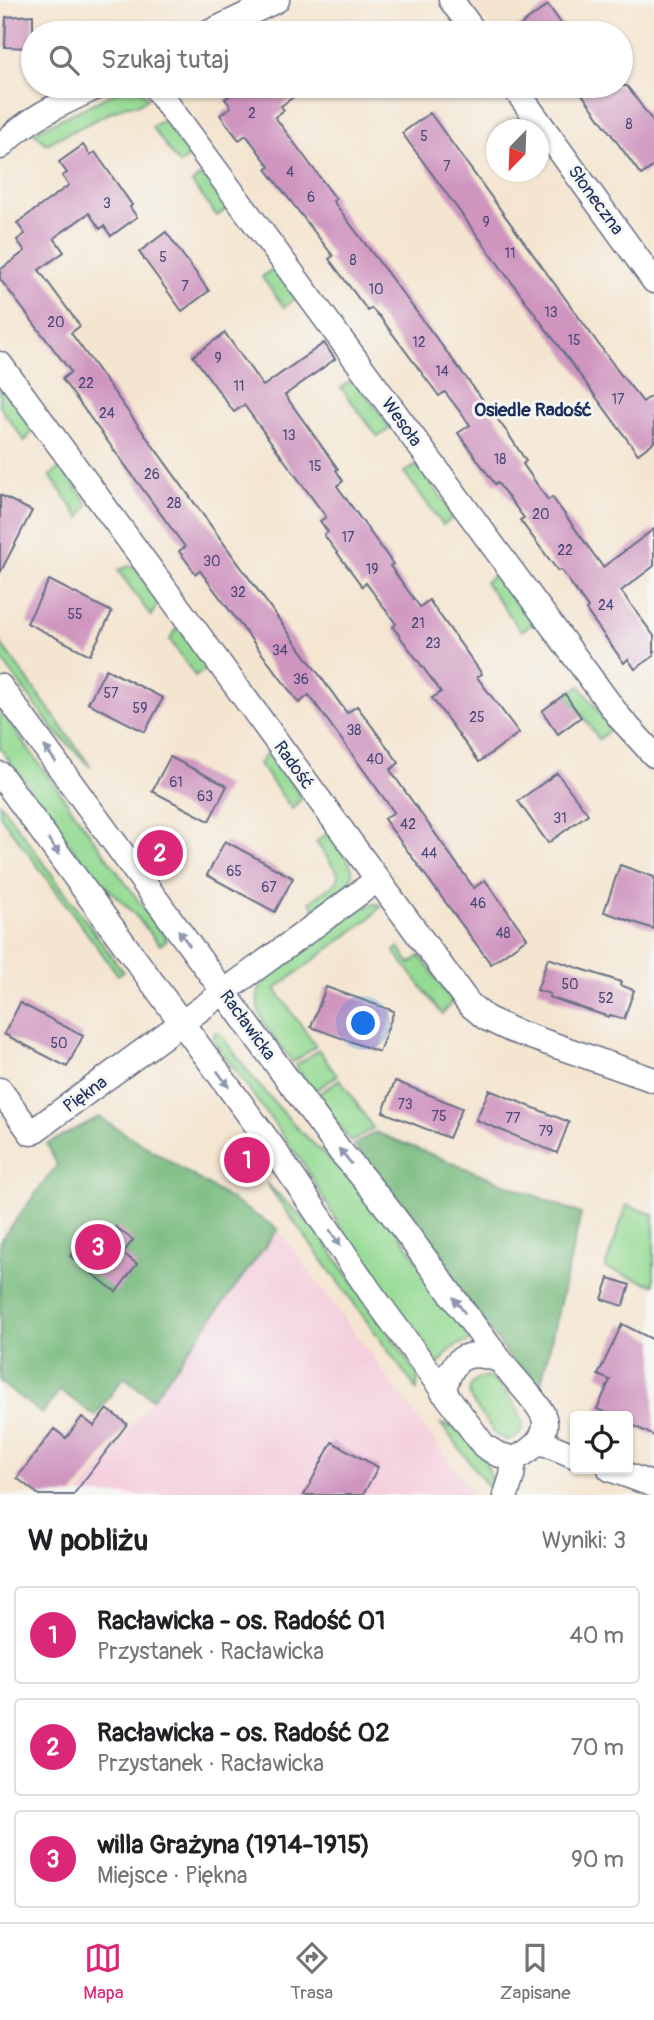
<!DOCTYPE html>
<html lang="pl">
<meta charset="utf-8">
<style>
:root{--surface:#fff;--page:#f2f2f2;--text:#202124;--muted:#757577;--line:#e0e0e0;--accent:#db2777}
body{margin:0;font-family:Pangolin,sans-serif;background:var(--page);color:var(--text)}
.controls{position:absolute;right:21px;bottom:21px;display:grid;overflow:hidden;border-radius:7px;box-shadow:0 2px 5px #0004}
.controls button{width:63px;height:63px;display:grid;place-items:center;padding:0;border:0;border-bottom:2px solid var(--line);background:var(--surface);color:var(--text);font:35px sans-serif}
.compass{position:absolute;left:486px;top:119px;width:63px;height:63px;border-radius:50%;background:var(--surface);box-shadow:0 2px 5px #0004;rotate:203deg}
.you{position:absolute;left:364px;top:1024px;width:24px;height:24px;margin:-18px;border:5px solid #fff;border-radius:50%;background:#1a73e8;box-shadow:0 0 0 10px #1a73e833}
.badge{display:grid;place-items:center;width:46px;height:46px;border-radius:50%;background:var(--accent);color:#fff;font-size:23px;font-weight:700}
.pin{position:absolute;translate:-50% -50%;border:4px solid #fff;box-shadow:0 2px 7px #0006}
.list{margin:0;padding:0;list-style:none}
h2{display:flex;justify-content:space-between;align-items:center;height:91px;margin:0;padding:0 28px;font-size:30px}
h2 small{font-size:23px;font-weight:400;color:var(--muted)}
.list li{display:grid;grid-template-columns:46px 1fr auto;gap:21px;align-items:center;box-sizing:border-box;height:98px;margin:0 14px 14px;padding:0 14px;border:2px solid var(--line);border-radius:7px}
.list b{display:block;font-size:26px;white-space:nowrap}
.list p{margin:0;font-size:23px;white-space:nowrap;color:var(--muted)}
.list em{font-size:23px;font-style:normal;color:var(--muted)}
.icon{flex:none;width:38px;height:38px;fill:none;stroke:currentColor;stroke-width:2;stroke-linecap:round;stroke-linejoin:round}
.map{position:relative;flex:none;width:654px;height:1495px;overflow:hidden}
.search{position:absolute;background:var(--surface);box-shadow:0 2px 5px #0004;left:21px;right:21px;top:21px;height:77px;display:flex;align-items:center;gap:18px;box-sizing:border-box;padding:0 24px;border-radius:38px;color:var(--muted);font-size:26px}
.sheet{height:427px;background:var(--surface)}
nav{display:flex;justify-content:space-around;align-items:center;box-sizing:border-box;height:98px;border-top:2px solid var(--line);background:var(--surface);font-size:19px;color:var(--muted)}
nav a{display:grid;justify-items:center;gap:4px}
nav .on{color:var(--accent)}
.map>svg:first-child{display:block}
.built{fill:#f4cfde}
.green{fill:#94da93;stroke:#588478;stroke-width:2}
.forest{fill:#77ba7d;stroke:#49746e;stroke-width:2}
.building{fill:#cf95bf}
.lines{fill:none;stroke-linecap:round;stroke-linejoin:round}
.minor-casing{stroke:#676f86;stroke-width:27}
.minor{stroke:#fff;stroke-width:24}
.oneway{fill:#8d97ae}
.labels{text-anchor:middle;stroke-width:6;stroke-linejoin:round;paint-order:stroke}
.number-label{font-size:14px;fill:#484876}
.street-label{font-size:18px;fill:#1b2f5e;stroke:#f6f6f2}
.neighbourhood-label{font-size:19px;font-weight:bold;fill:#1b2f5e;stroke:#f6f6f2}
</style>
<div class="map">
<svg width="654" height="1495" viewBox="0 0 654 1495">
<rect width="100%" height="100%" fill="#f6f6f2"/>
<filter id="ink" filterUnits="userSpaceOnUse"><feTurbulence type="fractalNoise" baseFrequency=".0143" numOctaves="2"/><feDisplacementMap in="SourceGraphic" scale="14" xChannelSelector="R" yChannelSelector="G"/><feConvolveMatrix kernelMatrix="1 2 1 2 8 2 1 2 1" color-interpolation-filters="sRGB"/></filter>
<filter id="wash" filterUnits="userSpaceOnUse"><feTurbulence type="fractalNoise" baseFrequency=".00686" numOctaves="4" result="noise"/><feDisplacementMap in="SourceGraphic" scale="28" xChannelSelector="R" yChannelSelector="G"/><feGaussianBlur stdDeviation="1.57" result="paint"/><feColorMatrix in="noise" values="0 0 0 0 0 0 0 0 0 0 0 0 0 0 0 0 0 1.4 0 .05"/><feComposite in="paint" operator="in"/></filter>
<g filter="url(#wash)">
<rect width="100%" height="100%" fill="#f4e5d0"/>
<polygon class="built" points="278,1229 474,1495 79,1495 152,1399"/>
<g class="green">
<polygon points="125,88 141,90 148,98 137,105 126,105 46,144 34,132"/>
<polygon points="164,119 191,155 179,164 152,127"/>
<polygon points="204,173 229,207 217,216 192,183"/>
<polygon points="274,268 296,298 284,307 262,277"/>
<polygon points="354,378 389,426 388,430 378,437 341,388"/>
<polygon points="0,384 33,430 25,441 0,407"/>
<polygon points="418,465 455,516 443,525 404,472"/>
<polygon points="61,467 88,504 80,518 50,476"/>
<polygon points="133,565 159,601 151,616 118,570"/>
<polygon points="497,573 534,623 521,631 485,582"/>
<polygon points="179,628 205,663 205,670 195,676 170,640 175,630"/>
<polygon points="0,642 91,767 54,730 0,657"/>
<polygon points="580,686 611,729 599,739 567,694"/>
<polygon points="0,710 167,940 160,945 137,917 86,866 0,748"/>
<polygon points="268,751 302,798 292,809 259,764"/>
<polygon points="0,803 123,972 118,975 0,815"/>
<path d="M329,832c34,48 32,43 -13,78l-6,-8 27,-20 1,-9 -22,-31z"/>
<path d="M374,904l8,1 -13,14 -94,70 41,57 -23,16c-17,-23 -54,-57 -25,-84l95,-71z"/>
<polygon points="399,947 410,964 420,956 453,1001 442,1014 394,951"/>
<path d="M215,1032l6,3 35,47 44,49 85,81 86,129c-8,2 -17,4 -23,11 -5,6 -4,10 -13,13l-69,-93 -61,-106 -86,-118 -6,-9z"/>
<polygon points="319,1050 337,1076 314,1091 295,1066"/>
<polygon points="340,1079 373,1128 351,1142 317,1095"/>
<polygon points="266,1183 317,1231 418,1375 417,1390"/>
<polygon points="627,1205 654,1215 654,1285 605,1268"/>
<path d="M486,1377c14,4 37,36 37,51l-6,9 -11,3 -10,-5 -24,-34c-7,-13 1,-22 14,-24z"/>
<path d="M441,1424c28,4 53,42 52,69z"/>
</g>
<g class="forest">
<polygon points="99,1117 278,1229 152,1399 124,1377 95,1416 60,1390 42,1414 0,1382 0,1241 57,1165 47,1144"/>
<polygon points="375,1132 581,1214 538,1396 354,1145"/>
</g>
<g id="blocks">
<g class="building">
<polygon points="548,5 568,33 510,33"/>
<polygon points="33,15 33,48 5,47 6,17"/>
<polygon points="243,86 309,86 281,106 284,110 275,117 336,199 333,201 507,432 526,461 523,464 548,500 552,497 603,567 654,529 654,566 621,591 654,636 654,656 635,669 628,659 624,663 586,610 588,608 561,570 558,571 520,520 524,518 497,482 495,484 458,433 470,425 445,392 439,396 380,317 371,308 368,311 329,259 333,256 266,169 270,167 246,135 239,140 220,115 231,107 225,99"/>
<polygon points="576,86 627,86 654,123 654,166 641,175"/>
<polygon points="430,113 621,375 643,402 654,394 654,442 638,454 402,133"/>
<polygon points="83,145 90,155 95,152 132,205 130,207 137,217 111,236 104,226 100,229 89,213 54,238 64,252 39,270 80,326 71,333 347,713 357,706 399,763 390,770 474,888 485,880 527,938 491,964 384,819 394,812 309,695 299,703 200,571 196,574 179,551 185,547 62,379 71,372 0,279 0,270 25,251 17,240 25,234 17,223 69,185 62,176 67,173 59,162"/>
<polygon points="166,232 209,291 182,311 139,252"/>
<polygon points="225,333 263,386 324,343 335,359 285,395 338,469 336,470 343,481 337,486 393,564 390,566 420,607 429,600 482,674 477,677 519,733 479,762 432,698 441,692 393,627 396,624 366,583 362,586 324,535 328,532 320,521 326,517 244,405 234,412 193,356"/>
<polygon points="0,495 32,511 0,573"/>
<polygon points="49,580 112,612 90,655 27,623"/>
<polygon points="106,669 163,698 145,732 88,703"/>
<polygon points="565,694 581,717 558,734 542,711"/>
<polygon points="170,757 227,786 209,821 152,791"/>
<polygon points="557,773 588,814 548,843 518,801"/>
<polygon points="225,841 293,878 275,912 207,875"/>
<polygon points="620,865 654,877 654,929 604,912"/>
<polygon points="548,958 621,982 620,985 634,990 624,1019 610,1015 609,1017 549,997 550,994 537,990"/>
<polygon points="326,987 394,1011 379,1052 311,1027"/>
<polygon points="20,1003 83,1036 67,1067 4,1034"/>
<polygon points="395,1081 462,1108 449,1138 383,1112"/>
<polygon points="489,1090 569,1122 557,1153 476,1120"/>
<polygon points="116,1227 133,1240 123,1253 137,1264 116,1292 70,1256 91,1228 106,1240"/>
<polygon points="609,1278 630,1285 623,1306 602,1299"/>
<polygon points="622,1324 654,1340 654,1436 628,1423 628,1416 613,1416 597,1409 610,1380 598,1375"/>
<polygon points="107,1409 127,1424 73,1495 39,1495 17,1478 54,1429 66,1438 82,1417 94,1426"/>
<polygon points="332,1442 378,1467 363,1495 304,1495"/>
</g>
</g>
</g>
<g filter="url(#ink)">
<use href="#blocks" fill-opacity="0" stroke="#676f86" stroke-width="2"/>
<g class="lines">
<defs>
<g id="minor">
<polyline points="451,0 475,33"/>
<polyline points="208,33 277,0"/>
<polyline points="154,86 620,718 654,755"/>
<polyline points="513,86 654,281"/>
<path d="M0,147c28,-30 63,-44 99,-61"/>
<polyline points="0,364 469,1004 486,1018 511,1030 654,1080"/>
<path d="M0,686l340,465c59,66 106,139 160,209 9,13 38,42 43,55 9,21 -14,37 -29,44l-17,-5 -13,-8 -113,-153 -100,-148 -271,-371"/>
<polyline points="0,1090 31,1133 377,880"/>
<path d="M443,1392c10,-34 21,-44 56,-32"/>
<polyline points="539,1441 575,1456"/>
<polyline points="610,1469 654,1485"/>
<polyline points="506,1495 512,1476 514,1459"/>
</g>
</defs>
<use href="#minor" class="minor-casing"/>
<use href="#minor" class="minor"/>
</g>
<defs><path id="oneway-solid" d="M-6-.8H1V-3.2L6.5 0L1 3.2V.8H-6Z" transform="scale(1.75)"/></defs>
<g class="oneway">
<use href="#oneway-solid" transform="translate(50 754) rotate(-126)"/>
<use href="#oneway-solid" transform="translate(54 847) rotate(54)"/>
<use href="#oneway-solid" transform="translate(184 938) rotate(-126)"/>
<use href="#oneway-solid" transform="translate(223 1079) rotate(54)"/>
<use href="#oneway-solid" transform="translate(345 1156) rotate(-130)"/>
<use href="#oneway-solid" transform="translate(335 1238) rotate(57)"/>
<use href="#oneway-solid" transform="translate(459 1305) rotate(-126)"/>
</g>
</g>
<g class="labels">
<g class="number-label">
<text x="252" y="118">2</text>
<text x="629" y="129">8</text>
<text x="424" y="141">5</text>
<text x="447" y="171">7</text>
<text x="290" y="177">4</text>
<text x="311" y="202">6</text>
<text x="107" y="208">3</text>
<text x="486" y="227">9</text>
<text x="510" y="258">11</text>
<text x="163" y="262">5</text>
<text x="353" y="265">8</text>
<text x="185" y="291">7</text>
<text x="376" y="294">10</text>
<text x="551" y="317">13</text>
<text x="56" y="327">20</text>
<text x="574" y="345">15</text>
<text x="419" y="347">12</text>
<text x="218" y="363">9</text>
<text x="442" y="376">14</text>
<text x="86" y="388">22</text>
<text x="239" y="391">11</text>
<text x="618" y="404">17</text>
<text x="107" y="418">24</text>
<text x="289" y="440">13</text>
<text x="500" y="464">18</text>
<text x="315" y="471">15</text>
<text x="152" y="479">26</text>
<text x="174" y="508">28</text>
<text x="541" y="519">20</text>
<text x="348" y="542">17</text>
<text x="565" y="555">22</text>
<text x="212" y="566">30</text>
<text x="372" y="574">19</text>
<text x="238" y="597">32</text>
<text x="606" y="610">24</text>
<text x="75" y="619">55</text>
<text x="418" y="628">21</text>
<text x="433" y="648">23</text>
<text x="280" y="655">34</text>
<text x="301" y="684">36</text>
<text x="111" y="698">57</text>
<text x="140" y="713">59</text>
<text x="477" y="722">25</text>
<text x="354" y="735">38</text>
<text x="375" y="764">40</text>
<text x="176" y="787">61</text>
<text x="205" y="801">63</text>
<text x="560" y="823">31</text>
<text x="408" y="829">42</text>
<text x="429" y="858">44</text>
<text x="234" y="876">65</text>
<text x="269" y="892">67</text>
<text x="478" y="908">46</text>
<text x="503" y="938">48</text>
<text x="570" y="989">50</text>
<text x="606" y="1003">52</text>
<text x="59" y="1048">50</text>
<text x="405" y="1109">73</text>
<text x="439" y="1121">75</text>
<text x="513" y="1123">77</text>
<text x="546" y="1136">79</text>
</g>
<g class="street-label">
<text transform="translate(596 200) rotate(54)" y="6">Słoneczna</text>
<text transform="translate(402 422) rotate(54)" y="6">Wesoła</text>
<text transform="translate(294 765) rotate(54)" y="6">Radość</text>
<text transform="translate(248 1025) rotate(54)" y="6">Racławicka</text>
<text transform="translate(85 1094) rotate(-36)" y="6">Piękna</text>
</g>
<g class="neighbourhood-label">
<text x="533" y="416">Osiedle Radość</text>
</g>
</g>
</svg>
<div class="controls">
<button><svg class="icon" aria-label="locate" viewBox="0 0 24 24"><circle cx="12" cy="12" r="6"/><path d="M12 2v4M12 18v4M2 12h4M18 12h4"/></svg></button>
</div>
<svg class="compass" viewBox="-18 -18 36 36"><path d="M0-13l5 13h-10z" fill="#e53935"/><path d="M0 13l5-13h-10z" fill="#757577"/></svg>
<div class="you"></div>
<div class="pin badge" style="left:247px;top:1160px">1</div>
<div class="pin badge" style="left:160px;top:853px">2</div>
<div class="pin badge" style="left:98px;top:1247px">3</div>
<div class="search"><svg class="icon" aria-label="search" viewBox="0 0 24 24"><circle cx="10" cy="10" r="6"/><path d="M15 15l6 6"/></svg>Szukaj tutaj</div>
</div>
<section class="sheet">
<h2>W pobliżu<small>Wyniki: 3</small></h2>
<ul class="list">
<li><span class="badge">1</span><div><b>Racławicka - os. Radość 01</b><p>Przystanek · Racławicka</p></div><em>40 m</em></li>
<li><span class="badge">2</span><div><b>Racławicka - os. Radość 02</b><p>Przystanek · Racławicka</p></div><em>70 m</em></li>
<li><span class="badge">3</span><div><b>willa Grażyna (1914-1915)</b><p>Miejsce · Piękna</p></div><em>90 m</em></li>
</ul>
</section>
<nav>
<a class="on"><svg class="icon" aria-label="map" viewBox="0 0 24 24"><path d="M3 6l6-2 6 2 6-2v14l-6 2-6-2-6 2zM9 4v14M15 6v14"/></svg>Mapa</a>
<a><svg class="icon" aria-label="directions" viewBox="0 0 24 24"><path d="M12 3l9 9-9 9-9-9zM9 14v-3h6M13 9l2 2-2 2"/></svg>Trasa</a>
<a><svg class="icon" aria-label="saved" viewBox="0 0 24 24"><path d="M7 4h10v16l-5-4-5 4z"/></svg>Zapisane</a>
</nav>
